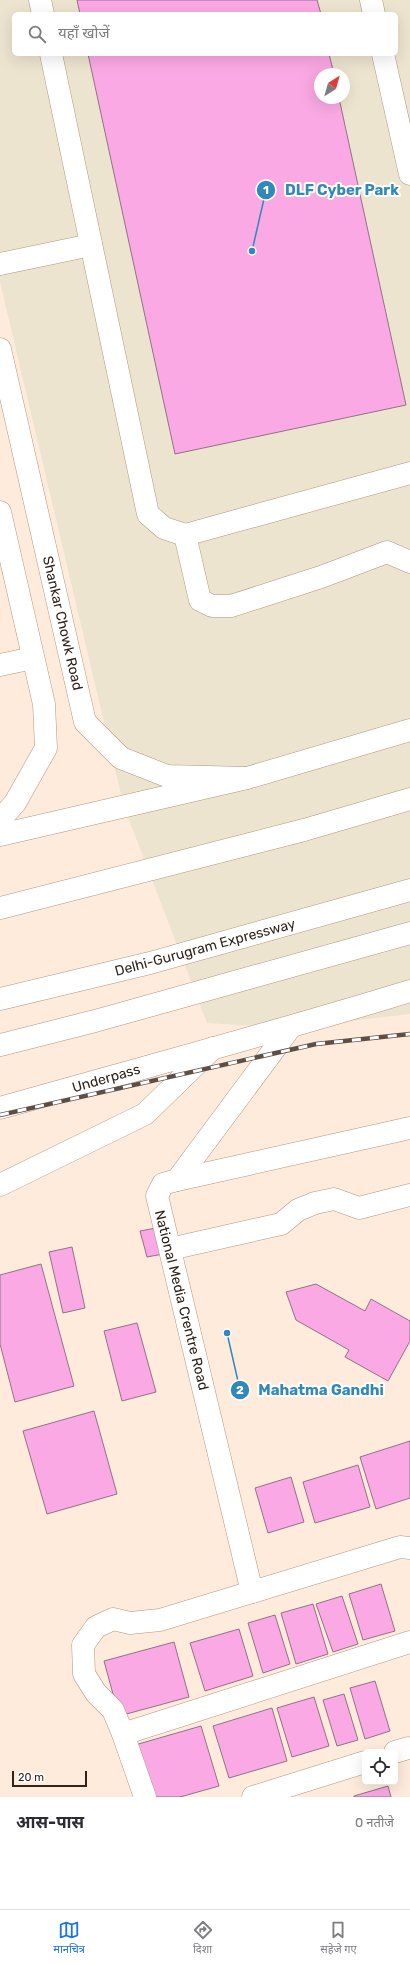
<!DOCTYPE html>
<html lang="hi">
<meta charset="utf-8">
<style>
:root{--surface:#fff;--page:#f7f7f7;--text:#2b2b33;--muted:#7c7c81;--line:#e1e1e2;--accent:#1a73e8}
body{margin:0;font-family:Rubik,"Noto Sans Devanagari",sans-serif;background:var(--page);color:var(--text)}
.controls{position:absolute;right:12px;bottom:12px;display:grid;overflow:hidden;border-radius:6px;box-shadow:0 4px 16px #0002}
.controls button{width:36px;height:36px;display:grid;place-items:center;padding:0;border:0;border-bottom:1px solid var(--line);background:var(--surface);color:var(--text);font:20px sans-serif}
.compass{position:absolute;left:314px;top:68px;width:36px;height:36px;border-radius:50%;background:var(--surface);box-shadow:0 4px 16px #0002;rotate:37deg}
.scale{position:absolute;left:12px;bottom:10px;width:75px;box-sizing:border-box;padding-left:4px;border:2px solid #2f231a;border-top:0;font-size:11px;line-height:14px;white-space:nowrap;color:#2f231a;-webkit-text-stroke:3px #fff;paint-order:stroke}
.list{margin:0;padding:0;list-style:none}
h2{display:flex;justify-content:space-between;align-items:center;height:52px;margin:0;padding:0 16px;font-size:17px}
h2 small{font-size:13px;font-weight:400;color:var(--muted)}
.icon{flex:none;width:22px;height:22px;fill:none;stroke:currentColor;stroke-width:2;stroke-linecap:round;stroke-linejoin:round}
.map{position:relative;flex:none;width:410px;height:1797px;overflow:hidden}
.search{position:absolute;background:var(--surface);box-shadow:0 4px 16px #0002;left:12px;right:12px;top:12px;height:44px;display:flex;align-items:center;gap:10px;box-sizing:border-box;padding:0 14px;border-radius:6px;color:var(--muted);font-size:15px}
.sheet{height:112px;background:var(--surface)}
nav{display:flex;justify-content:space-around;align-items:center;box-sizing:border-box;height:56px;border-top:1px solid var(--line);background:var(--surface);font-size:11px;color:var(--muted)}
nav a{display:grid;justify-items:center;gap:2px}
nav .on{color:var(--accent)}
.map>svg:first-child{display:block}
.industrial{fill:#ede4cf;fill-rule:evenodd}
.building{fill:#fba9e4;stroke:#907286}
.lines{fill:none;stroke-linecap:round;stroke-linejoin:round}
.minor-casing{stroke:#b2957e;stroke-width:23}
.major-casing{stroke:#b2957e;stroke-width:23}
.highway-casing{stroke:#b2957e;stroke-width:23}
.minor{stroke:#fff;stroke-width:22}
.major{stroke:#fff;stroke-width:22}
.highway{stroke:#fff;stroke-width:22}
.rail-casing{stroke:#5d4f45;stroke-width:4.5}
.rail{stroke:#fff;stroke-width:3;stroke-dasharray:9;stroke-linecap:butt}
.labels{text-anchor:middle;stroke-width:4;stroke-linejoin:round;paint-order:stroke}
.street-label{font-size:14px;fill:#2f231a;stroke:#fff}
.leader{fill:none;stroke:#3189b7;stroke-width:1.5}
.callout-dot{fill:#3189b7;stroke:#fff;stroke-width:1.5}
.mark-label{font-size:12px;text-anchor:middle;font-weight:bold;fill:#fff}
.callout-label{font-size:15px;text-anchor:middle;font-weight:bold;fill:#3189b7;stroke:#fff;stroke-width:4;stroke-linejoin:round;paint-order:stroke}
</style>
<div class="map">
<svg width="410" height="1797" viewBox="0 0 410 1797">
<rect width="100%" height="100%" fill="#feebdc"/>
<path class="industrial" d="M0,0h410v1014l-120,14 -83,-5 -83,-216 -124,-525zM14,14h382v40h-382zM320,74h24v24h-24z"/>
<g class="building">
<polygon points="77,0 317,0 321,14 80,14"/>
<polygon points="88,54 329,54 334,74 320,74 320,98 339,98 406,405 175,454"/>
<polygon points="156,1228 163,1254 147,1257 140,1231"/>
<polygon points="72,1247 85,1308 63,1313 49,1252"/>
<polygon points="41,1264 74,1386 15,1402 0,1344 0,1275"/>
<polygon points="316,1284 365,1311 371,1299 410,1321 410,1341 388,1381 345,1357 349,1350 296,1320 286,1292"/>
<polygon points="137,1323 156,1392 122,1401 104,1331"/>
<polygon points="94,1411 117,1494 47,1514 23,1431"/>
<polygon points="410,1441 410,1498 376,1509 360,1457"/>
<polygon points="358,1465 370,1507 315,1523 303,1482"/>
<polygon points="291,1477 304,1522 268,1533 255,1488"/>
<polygon points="381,1584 395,1631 363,1640 349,1594"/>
<polygon points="342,1596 358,1644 333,1652 316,1604"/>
<polygon points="313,1604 328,1654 296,1664 281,1613"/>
<polygon points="275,1615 290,1664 263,1673 248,1623"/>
<polygon points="239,1629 253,1676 205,1691 190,1643"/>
<polygon points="174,1642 189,1697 119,1716 104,1661"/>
<polygon points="375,1681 390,1731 365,1739 350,1688"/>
<polygon points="344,1694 358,1740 337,1746 323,1700"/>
<polygon points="314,1697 329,1746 292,1757 277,1708"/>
<polygon points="272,1708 287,1761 229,1778 213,1726"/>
<polygon points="201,1726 219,1786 180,1797 150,1797 135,1745"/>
<polygon points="388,1786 391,1797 354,1797 354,1796"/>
</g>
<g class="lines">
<defs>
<g id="minor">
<polyline points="40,0 43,14"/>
<polyline points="371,0 374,14"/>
<polyline points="51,54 148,514 164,528 185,535 410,473"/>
<polyline points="383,54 410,174"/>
<polyline points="0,264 91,245"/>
<polyline points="185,535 200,600 212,606 231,606 321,577 387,552 410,562"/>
<polyline points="0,665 33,658"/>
<polyline points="0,1185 145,1114 213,1048"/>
<polyline points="170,1249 281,1224 298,1210 315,1203 334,1199 359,1208 410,1195"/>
<polyline points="252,1592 157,1196 163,1184 177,1180 410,1128"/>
<polyline points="123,1734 410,1642"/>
<polyline points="395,1752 408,1748"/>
<polyline points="145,1797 123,1734 113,1710 96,1693 84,1674 83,1645 96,1627 113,1619 130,1623 160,1620 400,1547 410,1548"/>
<polyline points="253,1797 365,1762"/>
</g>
<g id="major">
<polyline points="0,349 85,722 121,758 167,776 247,778"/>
<polyline points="0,512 44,704 46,748 15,803 0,820"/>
<polyline points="0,835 247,778 410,730"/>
<polyline points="0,1045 95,1021 410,933"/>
<path d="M0,1108c137,-39 274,-75 410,-117"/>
<polyline points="177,1180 290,1028"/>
</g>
<g id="highway">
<polyline points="0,908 304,830 410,799"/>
<polyline points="0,999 150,963 410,890"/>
</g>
</defs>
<use href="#minor" class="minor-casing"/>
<use href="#major" class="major-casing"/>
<use href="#highway" class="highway-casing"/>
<use href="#minor" class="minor"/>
<use href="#major" class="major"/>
<use href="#highway" class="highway"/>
<defs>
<polyline id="rail" points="0,1115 316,1044 410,1034"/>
</defs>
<use href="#rail" class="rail-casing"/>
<use href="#rail" class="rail"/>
</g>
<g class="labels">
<g class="street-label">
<text transform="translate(63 623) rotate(77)" y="5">Shankar Chowk Road</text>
<text transform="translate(205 947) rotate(-15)" y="5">Delhi-Gurugram Expressway</text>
<text transform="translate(106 1078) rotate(-16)" y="5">Underpass</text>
<text transform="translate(182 1300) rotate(76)" y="5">National Media Crentre Road</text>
</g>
</g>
<path class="leader" d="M252 251L266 190M227 1333L240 1390"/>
<g class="callout-dot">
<circle cx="252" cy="251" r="4"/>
<circle cx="227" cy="1333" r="4"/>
<circle cx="266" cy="190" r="10"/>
<circle cx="240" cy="1390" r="10"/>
</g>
<g class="mark-label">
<text x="266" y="194">1</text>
<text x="240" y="1394">2</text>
</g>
<g class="callout-label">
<text x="342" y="195">DLF Cyber Park</text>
<text x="321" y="1395">Mahatma Gandhi</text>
</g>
</svg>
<div class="controls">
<button><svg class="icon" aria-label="locate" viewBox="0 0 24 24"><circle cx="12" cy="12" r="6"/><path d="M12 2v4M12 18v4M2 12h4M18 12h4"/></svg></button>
</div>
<svg class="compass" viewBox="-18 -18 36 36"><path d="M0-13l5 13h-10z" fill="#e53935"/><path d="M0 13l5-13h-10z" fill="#7c7c81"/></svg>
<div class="scale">20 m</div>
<div class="search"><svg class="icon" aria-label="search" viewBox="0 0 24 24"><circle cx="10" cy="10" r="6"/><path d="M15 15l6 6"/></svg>यहाँ खोजें</div>
</div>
<section class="sheet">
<h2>आस-पास<small>0 नतीजे</small></h2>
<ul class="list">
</ul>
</section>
<nav>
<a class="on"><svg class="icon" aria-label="map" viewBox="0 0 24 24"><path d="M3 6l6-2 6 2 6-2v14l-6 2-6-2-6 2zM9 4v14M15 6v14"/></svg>मानचित्र</a>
<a><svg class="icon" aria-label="directions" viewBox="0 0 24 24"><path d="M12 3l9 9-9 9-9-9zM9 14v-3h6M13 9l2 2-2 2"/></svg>दिशा</a>
<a><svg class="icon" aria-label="saved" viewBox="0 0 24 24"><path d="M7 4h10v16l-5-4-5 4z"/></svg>सहेजे गए</a>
</nav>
